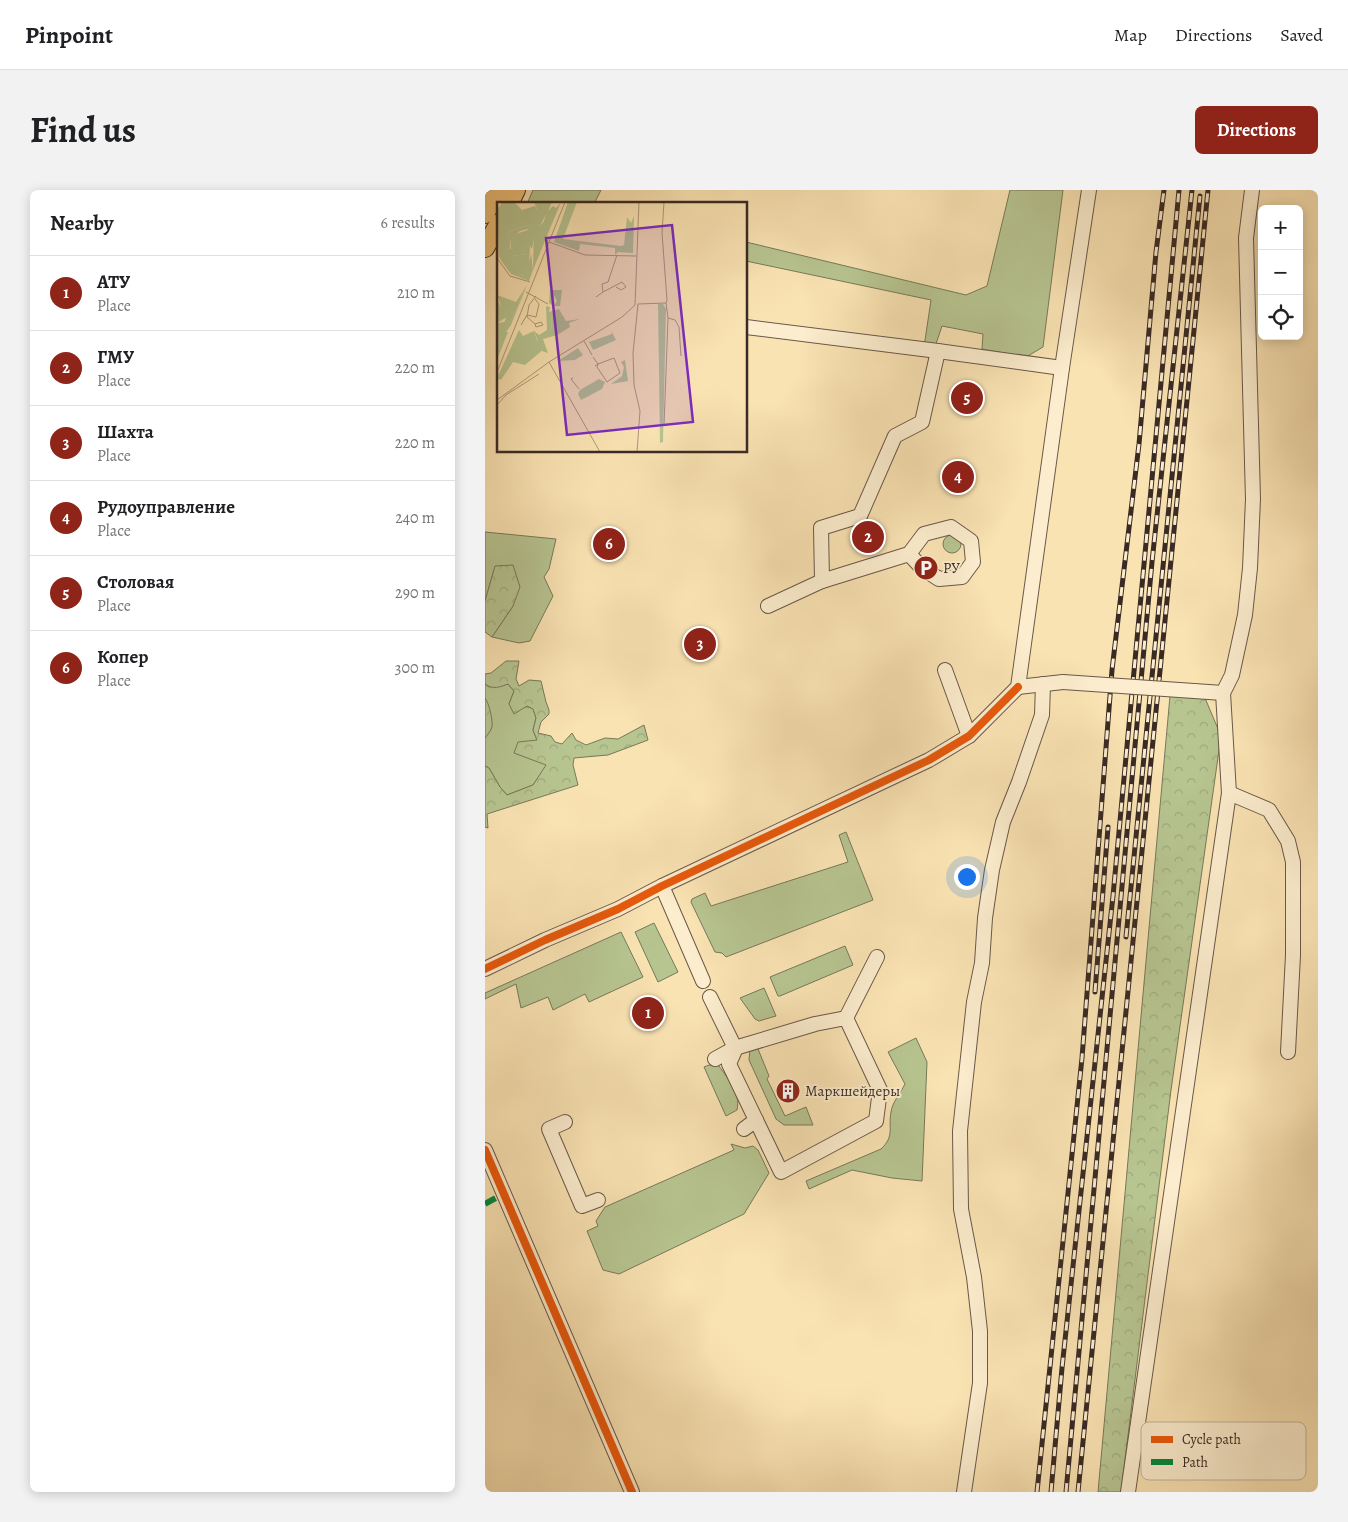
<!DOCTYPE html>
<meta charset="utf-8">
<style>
:root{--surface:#fff;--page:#f2f2f2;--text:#202124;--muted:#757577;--line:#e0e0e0;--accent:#8f2418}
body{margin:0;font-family:Alegreya,serif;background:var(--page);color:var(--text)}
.controls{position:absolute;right:15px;top:15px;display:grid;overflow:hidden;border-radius:8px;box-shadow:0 2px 12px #0003}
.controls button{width:45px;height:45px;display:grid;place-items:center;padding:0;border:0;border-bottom:1px solid var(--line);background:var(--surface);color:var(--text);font:25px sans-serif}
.you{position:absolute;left:481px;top:686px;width:18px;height:18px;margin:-12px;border:4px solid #fff;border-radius:50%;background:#1a73e8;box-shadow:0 0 0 8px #1a73e833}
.badge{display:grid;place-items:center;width:32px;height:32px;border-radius:50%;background:var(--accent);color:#fff;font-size:16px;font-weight:700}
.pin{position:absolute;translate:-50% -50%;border:2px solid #fff;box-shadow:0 1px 5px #0006}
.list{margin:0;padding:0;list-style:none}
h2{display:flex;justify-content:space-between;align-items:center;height:65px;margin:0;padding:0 20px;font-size:21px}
h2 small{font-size:16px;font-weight:400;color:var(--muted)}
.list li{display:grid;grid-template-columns:32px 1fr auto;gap:15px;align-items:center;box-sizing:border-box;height:75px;padding:0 20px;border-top:1px solid var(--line)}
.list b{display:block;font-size:19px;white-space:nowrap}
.list p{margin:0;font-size:16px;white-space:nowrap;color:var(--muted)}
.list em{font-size:16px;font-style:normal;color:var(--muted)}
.icon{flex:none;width:28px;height:28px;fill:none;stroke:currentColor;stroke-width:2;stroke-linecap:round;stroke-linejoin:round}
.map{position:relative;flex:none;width:833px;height:1302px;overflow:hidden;border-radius:8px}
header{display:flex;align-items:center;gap:30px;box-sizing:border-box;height:70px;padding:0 25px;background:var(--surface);border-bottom:1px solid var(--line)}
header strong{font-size:24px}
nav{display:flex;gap:28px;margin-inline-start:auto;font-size:18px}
.intro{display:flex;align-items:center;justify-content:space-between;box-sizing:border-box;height:120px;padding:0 30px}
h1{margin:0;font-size:35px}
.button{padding:12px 22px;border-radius:8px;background:var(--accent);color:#fff;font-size:18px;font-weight:700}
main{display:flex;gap:30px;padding:0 30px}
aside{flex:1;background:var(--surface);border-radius:8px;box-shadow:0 2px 12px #0003}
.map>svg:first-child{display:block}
.grass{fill:#b7c591;stroke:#78785a}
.forest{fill:url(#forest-crowns);stroke:#78785a}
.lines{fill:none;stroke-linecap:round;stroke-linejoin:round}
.minor-casing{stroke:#695848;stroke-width:16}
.major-casing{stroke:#392a24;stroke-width:20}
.minor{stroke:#fcedce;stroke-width:14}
.major{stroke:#edc27a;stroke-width:18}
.rail-casing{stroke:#392a24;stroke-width:5}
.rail{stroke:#fcedce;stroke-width:3;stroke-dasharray:9;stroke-linecap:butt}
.minor-bridge-casing{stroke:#695848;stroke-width:16;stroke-linecap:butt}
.minor-bridge{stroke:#fcedce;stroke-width:14}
.quiet{stroke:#00873e;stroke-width:6;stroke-dasharray:12 6;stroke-linecap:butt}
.cycleway-casing{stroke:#fcedce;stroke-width:11}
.cycleway{stroke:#e8590c;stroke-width:8}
.labels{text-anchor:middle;stroke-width:4;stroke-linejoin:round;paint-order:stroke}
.poi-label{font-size:15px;fill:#392a24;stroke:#fcedce;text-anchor:start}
.inset-road{fill:none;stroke:#ad997a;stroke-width:1}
.view{fill:#7b2cbf;fill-opacity:0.15;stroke:#7b2cbf;stroke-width:2.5}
.inset-edge{fill:none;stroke:#392a24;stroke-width:2.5}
.key{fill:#fcedce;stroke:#c2b29b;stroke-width:1}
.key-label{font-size:14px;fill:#392a24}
</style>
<header>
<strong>Pinpoint</strong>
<nav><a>Map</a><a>Directions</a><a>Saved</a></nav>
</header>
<div class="intro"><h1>Find us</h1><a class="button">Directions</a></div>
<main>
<aside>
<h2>Nearby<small>6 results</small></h2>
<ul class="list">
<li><span class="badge">1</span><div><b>АТУ</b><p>Place</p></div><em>210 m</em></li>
<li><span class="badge">2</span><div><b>ГМУ</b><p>Place</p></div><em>220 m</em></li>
<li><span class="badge">3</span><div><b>Шахта</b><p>Place</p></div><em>220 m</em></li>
<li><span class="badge">4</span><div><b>Рудоуправление</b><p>Place</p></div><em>240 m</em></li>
<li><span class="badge">5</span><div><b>Столовая</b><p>Place</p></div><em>290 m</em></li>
<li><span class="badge">6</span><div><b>Копер</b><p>Place</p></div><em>300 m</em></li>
</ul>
</aside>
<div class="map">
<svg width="833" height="1302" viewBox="0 0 833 1302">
<defs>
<pattern id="forest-crowns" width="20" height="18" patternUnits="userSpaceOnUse" patternTransform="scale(1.25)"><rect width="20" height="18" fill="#b7c591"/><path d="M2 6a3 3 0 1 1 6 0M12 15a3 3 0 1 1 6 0" fill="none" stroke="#9ea97d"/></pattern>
</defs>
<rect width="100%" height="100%" fill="#fae3b3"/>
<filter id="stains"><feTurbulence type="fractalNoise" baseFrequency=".004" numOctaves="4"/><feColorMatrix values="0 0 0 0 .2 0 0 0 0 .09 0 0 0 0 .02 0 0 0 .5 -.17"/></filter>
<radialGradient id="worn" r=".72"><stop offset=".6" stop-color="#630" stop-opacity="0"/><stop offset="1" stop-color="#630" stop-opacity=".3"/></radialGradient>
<g class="grass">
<polygon points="48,0 116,0 109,14 42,14"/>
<polygon points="525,0 578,0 558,157 541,167 497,159 498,144 457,136 451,154 439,157 446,110 261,71 261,52 481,105 502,96"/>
<polygon points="0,342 71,349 64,379 59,387 68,406 45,451 34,453 7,447 28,416 10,377 0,411"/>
<circle cx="467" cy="354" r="9"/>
<polygon points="0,494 4,497 23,494 29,501 24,514 48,518 51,528 48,540 62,575 48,595 22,605 15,597 4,578 0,576"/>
<polygon points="361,642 388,710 241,767 237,763 230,762 206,712 207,709 220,703 226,716 363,672 354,645"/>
<polygon points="169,733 193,782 173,792 150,742"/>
<polygon points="136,742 158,787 104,812 100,804 68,820 63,807 36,818 31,794 0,809 0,803"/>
<polygon points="360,756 368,775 295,806 293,806 285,787"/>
<polygon points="279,798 291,826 274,831 270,829 255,808"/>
<path d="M431,848l11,24 -5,119 -30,-3 -40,-8 -43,19 -3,-8 75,-32c14,-13 7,-21 10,-37 1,-9 10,-20 14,-28l-17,-32z"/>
<polygon points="271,854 284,886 282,889 300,926 321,917 328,935 299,935 291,929 264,870 265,859"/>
<path d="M224,875l10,1c9,13 22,27 18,44l-11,6 -22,-49z"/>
<polygon points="246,954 260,958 268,956 273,960 284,983 259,1024 134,1084 118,1080 102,1041 113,1036 111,1031 120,1017 249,960"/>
</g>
<g class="forest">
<polygon points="28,375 35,397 28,416 7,447 0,442 0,411 10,376"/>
<path d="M21,471h13l-3,18 3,7 10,-6 12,1 5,21 3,8v4l-8,8 -3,11 13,3 4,6 7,2 10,-11 4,7 10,5 19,-7 13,1 26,-14 4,15 -40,15 -34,3 -1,7 5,20 -91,29 1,14 -3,-1v-61l4,2 11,19 7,8 26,-10 13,-20 -32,-12 4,-11 19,-2 -4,-10 3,-12 -3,-9 -6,-3 -13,8 -5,-10 5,-13 -6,-7c-8,3 -15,6 -23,0v-10l6,-1z"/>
<polygon points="685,506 720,508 736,546 686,900 636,1302 613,1302"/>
<path d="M0,508c4,5 8,22 7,29 -1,4 -5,8 -7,11z"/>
</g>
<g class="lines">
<defs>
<g id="minor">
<polyline points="261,137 453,161 577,178"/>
<polyline points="337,391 424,364 439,344 466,337 486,351 488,372 477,387 454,389 437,378 424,364"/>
<polyline points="283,416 337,391 336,338 375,326 410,246 437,232 453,161"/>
<polyline points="460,480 484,546"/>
<polyline points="533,497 578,492"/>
<polyline points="709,501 738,503 747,485 760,425 765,378 768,309 761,48 767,0"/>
<polyline points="744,603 784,620 803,651 808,672 808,765 803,862"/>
<polyline points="177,696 218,791"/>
<polyline points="0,779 60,750 133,719 177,696 444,570 484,546 533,497 577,178 604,0"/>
<polyline points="225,807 250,858 250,860 244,874 296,982 391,931 395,900 361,828 330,834 250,858 230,869"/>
<polyline points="361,828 392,767"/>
<polyline points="80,932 64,939 97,1016 113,1010"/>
<polyline points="259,939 271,930"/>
<polyline points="0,960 147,1302"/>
<polyline points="479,1302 495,1193 495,1141 489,1087 476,1019 475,941 489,812 497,773 500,728 507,680 518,632 534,592 557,525 558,494"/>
<polyline points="643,1302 744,603 738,503"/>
</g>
<g id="major">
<polyline points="24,14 31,0"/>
<polyline points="0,24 13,0"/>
<polyline points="0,58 14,33"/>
</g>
</defs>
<use href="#minor" class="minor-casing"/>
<use href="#major" class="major-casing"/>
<use href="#minor" class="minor"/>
<use href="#major" class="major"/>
<defs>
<g id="rail">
<polyline points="641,747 715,6"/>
<polyline points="610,802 623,637"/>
<polyline points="552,1302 597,868 627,480 654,254 671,62 679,0"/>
<polyline points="566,1302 577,1178 628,706 694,0"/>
<polyline points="581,1302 667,372 707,0"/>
<polyline points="593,1302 723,0"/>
</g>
</defs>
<use href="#rail" class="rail-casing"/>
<use href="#rail" class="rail"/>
<defs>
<polyline id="minor-bridge" points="578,492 709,501"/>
</defs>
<use href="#minor-bridge" class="minor-bridge-casing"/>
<use href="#minor-bridge" class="minor-bridge"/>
<polyline class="quiet" points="0,1014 18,1004"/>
<defs>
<g id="cycleway">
<polyline points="0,779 60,750 133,719 177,696 444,570 484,546 533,497"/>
<polyline points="0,960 147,1302"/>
</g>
</defs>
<use href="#cycleway" class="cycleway-casing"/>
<use href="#cycleway" class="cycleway"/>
</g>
<defs>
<symbol id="parking-disc" viewBox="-11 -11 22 22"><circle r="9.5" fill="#8f2418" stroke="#fcedce"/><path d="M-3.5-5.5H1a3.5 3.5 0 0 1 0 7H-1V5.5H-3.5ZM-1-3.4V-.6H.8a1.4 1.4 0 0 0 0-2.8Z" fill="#fff"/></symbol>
<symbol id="building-disc" viewBox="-11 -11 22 22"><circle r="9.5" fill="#8f2418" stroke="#fcedce"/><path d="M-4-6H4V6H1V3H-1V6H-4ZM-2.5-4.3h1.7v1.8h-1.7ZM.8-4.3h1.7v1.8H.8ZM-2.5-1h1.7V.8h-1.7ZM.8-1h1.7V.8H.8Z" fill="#fff"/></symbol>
</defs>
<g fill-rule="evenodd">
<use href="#parking-disc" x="427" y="364" width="28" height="28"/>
<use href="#building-disc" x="289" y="887" width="28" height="28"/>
</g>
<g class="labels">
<g class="poi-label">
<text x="458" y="383">РУ</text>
<text x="320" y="906">Маркшейдеры</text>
</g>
</g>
<g transform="translate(12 12)">
<rect width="250" height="250" fill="#fae3b3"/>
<path d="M5,0h12l8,8 13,-4 3,5 9,1 -7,14 -6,-3 -23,2 -12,33 -2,-48zM71,0h9l-14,37 58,7 3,-1 3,-28 4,6 3,-7 -1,37 -15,-1 -3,3v-7l-35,-4 -1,7 -25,-9zM30,23l7,2 1,6 -3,16 -2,-3 -15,-2 1,-4 13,-1 -1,-10 -8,2 -10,9v9l17,2v3l-15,2 -3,11 14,9 4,-7 -16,-7h18l2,-8 2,16 -4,11 -18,-7 -11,-15 9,-27zM30,83l-16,40 -5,7h2l-11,28v-37l14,-2zM53,88h12l-2,16h-6l3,-5 -3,-6 -2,10 -3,-2zM54,110l11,4 3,8 -6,6 -3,-4 -4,7zM114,128l5,10 -23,10 -4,-8 23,-8zM81,146l5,7 -8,5 -17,1zM128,158l3,21 -17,3 11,-8 2,-9 -3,-5zM102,177l6,3 -3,7 -21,11 -3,-6 2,-4z" fill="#b7c591"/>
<path d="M37,0h18l-4,9 5,-5 3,2 5,-6 -28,68 1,-43 -7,-2 -18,7 -6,25 -4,1 7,-27 5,-6 20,-4 9,5 4,-5 2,-8 -8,-2zM30,83l-16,36 -7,2 6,-15 -8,1 -5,-14 19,7zM161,102h5l3,5 -3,133 -3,1zM49,104l4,1 -1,5 10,-3 7,12 14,-2 -11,4 1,4 -13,8 -14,4 5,14 -6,-2 -8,-20 5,4 8,-5zM54,110l11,4 -3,7 5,2 -5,4 -5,-4 -2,7z" fill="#b7c591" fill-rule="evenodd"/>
<path d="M34,27l1,10 -18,3 16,4 -1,16h-18l19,7 -3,8 -17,-6 -4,-7 6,-8 15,-2v-3l-16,-1 -1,-14zM0,98l5,8 10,-3v9l-15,9z" fill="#b7c591"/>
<path d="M22,128l4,6 11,-5 3,9 8,8 -20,17 -12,-3 -12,18 -4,-2z" fill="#b7c591"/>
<path class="inset-road" d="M52,40l36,13 51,1M0,56l13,18 20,6M29,90l22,12M106,90l19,-10 4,5 -5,3 -5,-3M99,95l7,-5 -1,-8 6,-2 9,-27M141,102l28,-1 1,-3 -5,-67 2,-31M171,116l7,2 4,7 2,29M38,122l1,3 7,-2 -2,-3 -6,2 -8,-7 2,-12 7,-9M24,123l6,-10 9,2 3,-13 -4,-5M87,139l8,14M96,155l5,7 -1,3 10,15 13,-9 -6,-15 -16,6 -3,2M52,160l51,90M0,170l68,-170M76,176l-2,1 8,10M0,198l52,-38 73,-45 13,-12 4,-103M0,203l9,-10 33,-21M167,224l4,-108 -2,-15M140,250l3,-41 -6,-26 -1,-32 5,-49"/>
<path class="view" d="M175,23l21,197 -126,13 -21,-197z"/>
<rect width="250" height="250" class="inset-edge"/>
</g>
<rect x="656" y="1232" width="165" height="58" rx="8" class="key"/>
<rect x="666" y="1246" width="22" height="7" fill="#e8590c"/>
<rect x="666" y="1269" width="22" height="6" fill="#00873e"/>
<g class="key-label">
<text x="697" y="1254">Cycle path</text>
<text x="697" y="1277">Path</text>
</g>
<rect width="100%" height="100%" filter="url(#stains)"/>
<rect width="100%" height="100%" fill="url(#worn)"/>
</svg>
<div class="controls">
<button>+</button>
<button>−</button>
<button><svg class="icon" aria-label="locate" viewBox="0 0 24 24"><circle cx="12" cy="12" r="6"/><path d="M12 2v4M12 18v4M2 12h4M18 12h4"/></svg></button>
</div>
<div class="you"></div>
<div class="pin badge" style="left:163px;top:823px">1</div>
<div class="pin badge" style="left:383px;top:347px">2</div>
<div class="pin badge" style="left:215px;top:454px">3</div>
<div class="pin badge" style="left:473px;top:287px">4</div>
<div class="pin badge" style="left:482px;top:208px">5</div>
<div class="pin badge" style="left:124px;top:354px">6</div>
</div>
</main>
